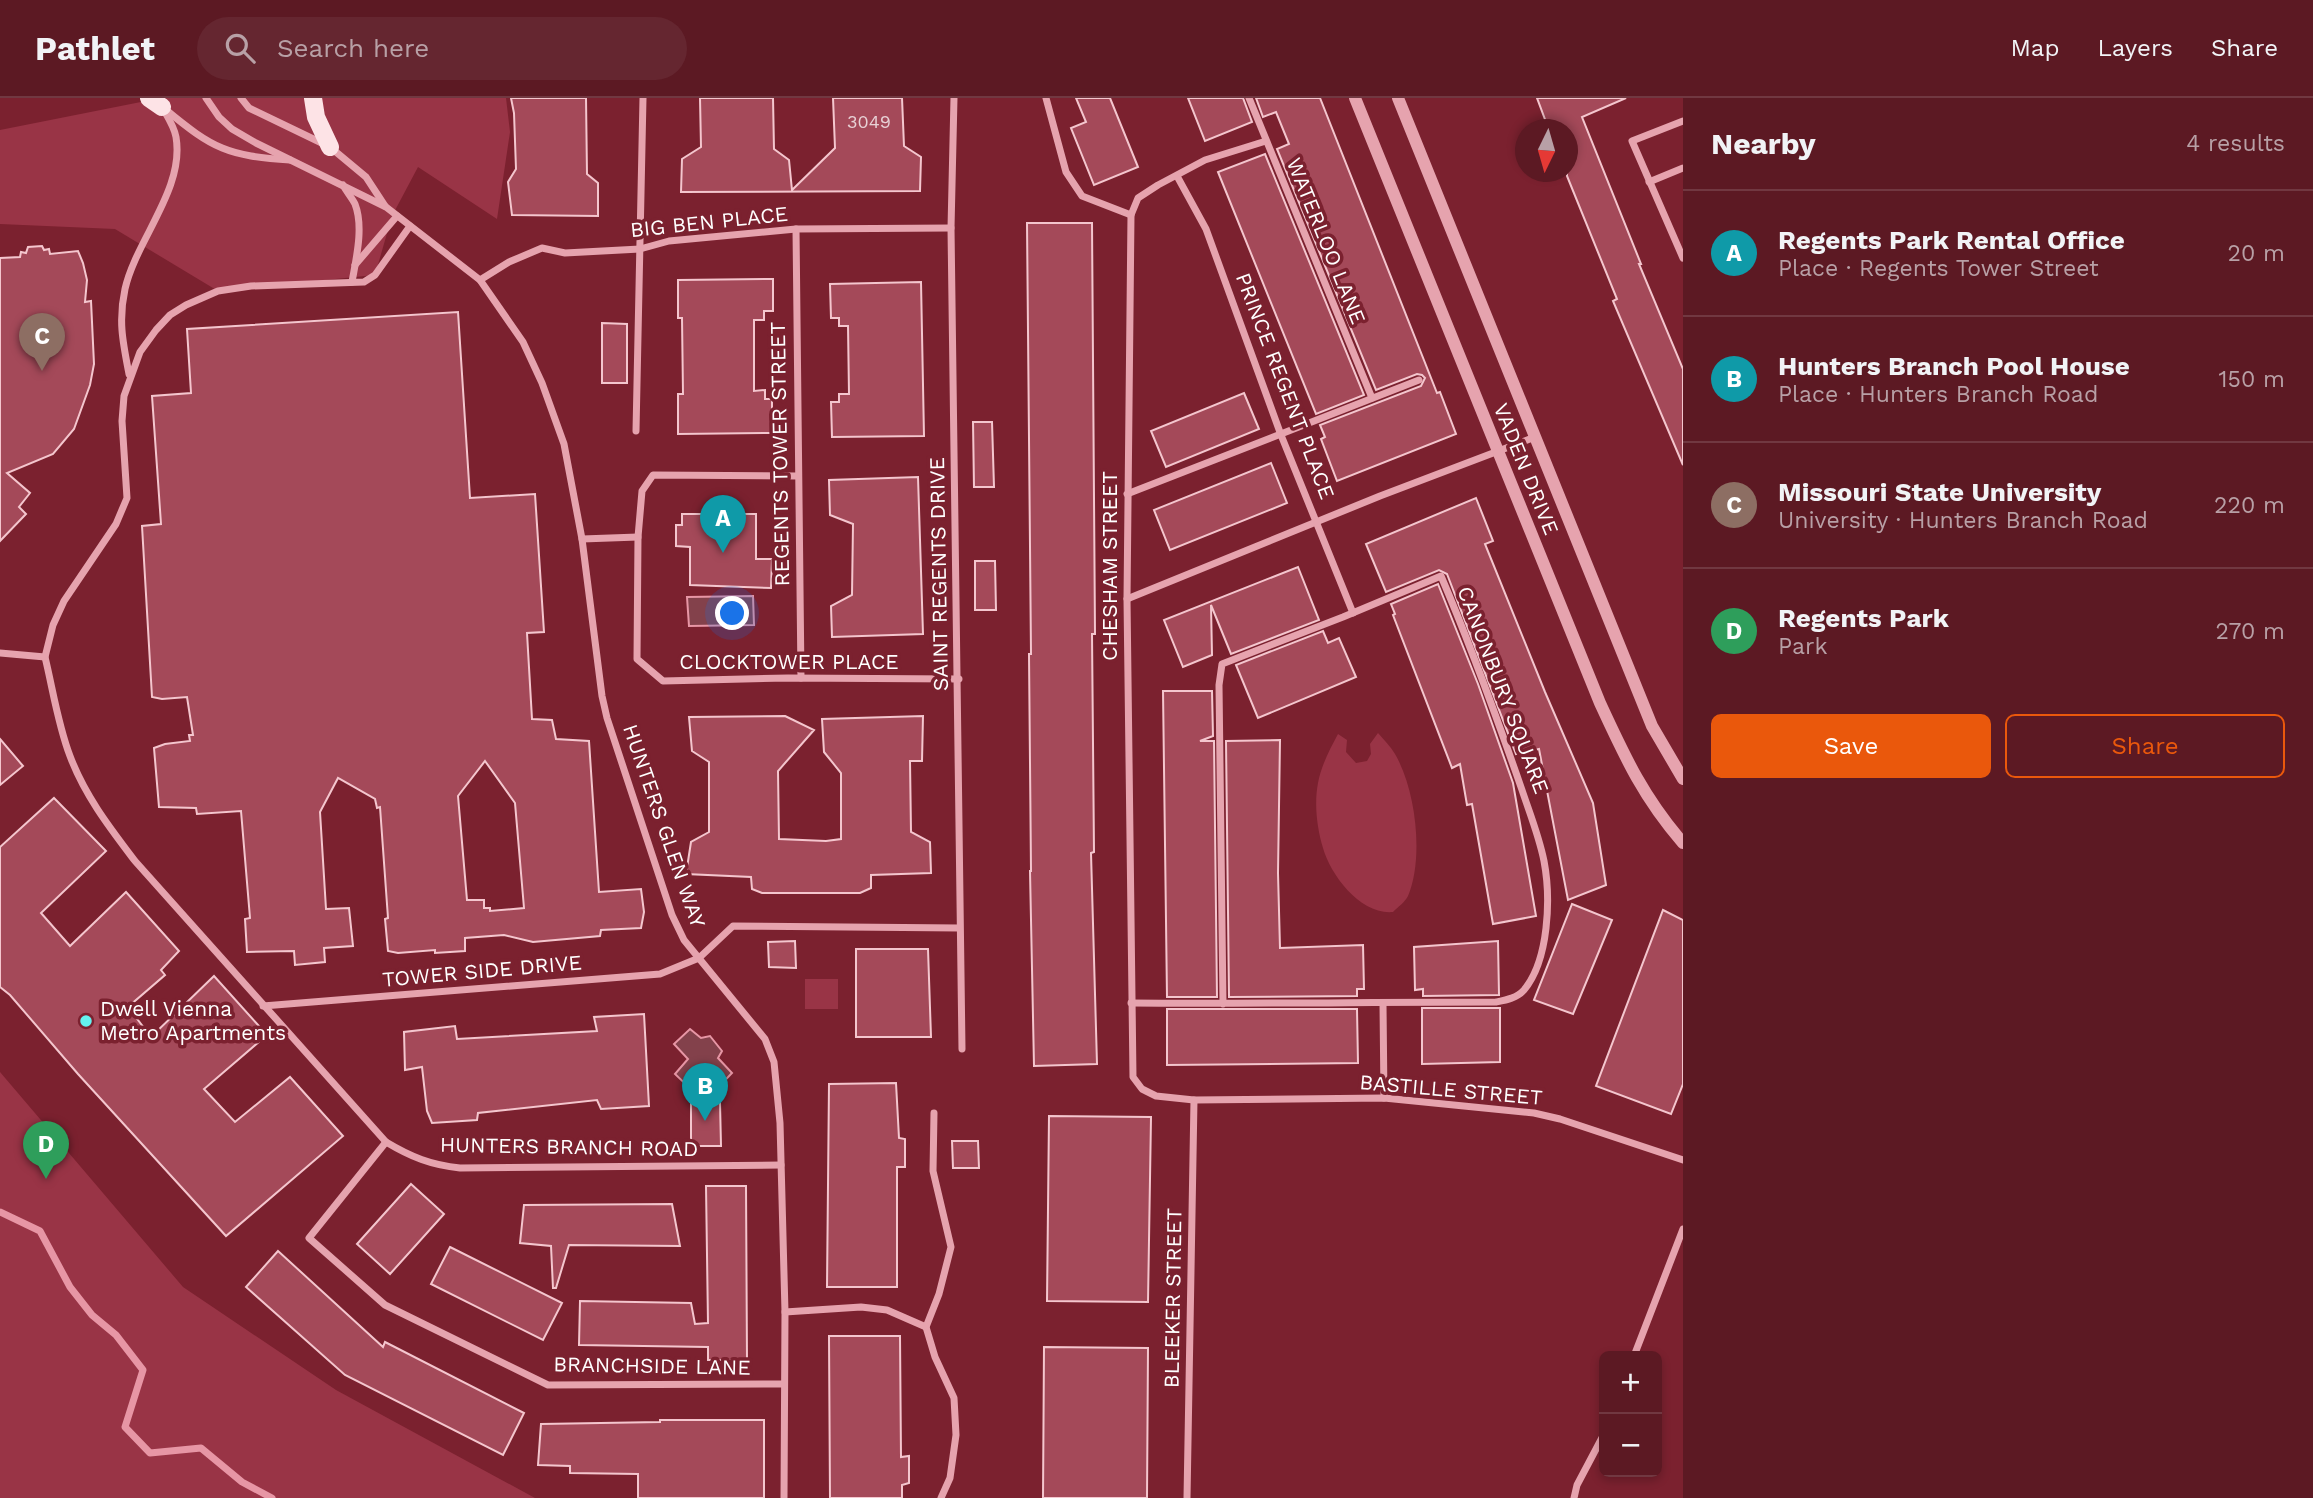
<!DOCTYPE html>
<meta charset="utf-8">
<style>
:root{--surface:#5c1923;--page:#652630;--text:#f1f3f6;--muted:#b8a0a6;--line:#713841;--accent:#ea580c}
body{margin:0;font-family:"Work Sans",sans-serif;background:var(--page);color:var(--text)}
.controls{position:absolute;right:21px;bottom:21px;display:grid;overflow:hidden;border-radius:10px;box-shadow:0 4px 10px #0003}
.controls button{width:63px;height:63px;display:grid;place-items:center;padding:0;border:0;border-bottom:2px solid var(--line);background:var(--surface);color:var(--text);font:35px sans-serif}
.compass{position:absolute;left:1515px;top:21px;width:63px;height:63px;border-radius:50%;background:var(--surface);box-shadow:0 4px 10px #0003;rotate:185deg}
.you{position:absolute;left:733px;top:516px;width:24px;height:24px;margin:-18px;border:5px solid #fff;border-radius:50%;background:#1a73e8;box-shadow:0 0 0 10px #1a73e833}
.badge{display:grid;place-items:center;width:46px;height:46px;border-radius:50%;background:var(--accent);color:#fff;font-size:23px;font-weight:700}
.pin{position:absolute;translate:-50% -58px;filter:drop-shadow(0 2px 4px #0008)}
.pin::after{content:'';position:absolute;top:37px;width:24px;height:21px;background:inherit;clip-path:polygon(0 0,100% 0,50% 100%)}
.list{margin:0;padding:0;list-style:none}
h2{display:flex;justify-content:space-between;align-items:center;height:91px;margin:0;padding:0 28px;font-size:30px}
h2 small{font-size:23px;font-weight:400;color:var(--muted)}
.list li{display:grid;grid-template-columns:46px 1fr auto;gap:21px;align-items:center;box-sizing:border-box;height:126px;padding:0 28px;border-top:2px solid var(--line)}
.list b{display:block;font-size:26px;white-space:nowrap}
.list p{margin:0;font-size:23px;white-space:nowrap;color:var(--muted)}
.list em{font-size:23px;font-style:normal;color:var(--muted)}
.actions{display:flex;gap:14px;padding:21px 28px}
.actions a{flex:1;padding:16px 0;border:2px solid var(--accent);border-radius:10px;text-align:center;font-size:24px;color:var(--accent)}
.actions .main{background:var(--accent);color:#fff}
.icon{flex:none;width:38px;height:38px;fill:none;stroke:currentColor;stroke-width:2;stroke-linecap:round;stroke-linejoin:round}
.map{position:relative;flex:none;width:1683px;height:1400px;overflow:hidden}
header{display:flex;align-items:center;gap:42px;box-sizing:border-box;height:98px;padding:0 35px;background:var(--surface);border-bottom:2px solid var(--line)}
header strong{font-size:33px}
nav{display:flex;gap:38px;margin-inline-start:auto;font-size:24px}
.search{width:490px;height:63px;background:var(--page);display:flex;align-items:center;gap:18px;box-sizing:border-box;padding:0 24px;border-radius:38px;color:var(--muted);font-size:26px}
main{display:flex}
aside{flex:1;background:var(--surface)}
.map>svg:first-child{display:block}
.green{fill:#993446}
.water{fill:#83414b;stroke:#e796a5;stroke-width:2}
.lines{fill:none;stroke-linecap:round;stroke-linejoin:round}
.stream{stroke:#e796a5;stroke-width:7}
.building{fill:#a44959;stroke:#f4c6ce;stroke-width:2;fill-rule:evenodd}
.minor{stroke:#e6a3ae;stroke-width:7}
.tertiary{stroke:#e6a3ae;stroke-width:12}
.primary{stroke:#fde3e6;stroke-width:18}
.poi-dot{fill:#64f2f0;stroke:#7b212f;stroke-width:2.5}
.labels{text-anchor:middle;stroke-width:7;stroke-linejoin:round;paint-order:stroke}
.number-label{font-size:18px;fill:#e8d2d6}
.street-label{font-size:21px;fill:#fff;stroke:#7b212f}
.poi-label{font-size:21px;fill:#fff;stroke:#7b212f;text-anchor:start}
</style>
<header>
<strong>Pathlet</strong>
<div class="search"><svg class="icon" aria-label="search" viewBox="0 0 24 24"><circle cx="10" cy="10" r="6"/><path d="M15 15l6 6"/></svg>Search here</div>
<nav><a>Map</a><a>Layers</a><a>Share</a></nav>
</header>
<main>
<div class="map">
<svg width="1683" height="1400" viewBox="0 0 1683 1400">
<rect width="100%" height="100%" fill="#7b212f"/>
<g class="green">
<polygon points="161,0 506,0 510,34 497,121 418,69 392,118 375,177 218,193 115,131 0,126 0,32"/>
<path d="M1378,635c6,7 13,14 17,21 21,36 29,104 13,142 -3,6 -10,11 -15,16 -32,3 -62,-36 -70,-64 -6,-20 -9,-44 -5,-65 3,-17 12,-34 20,-49l9,6 -1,12 10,11 11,-2 4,-7 -1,-10z"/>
<rect x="805" y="881" width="33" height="30"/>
<polygon points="0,974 183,1189 336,1292 535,1400 0,1400"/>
</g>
<g class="water">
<polygon points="753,498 754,527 689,528 687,499"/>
<polygon points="690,931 701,940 710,938 722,953 718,960 732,975 712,996 696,996 675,976 688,961 674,946"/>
</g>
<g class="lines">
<polyline class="stream" points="0,1114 40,1133 70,1189 92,1217 116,1237 143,1272 125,1329 150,1355 201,1350 242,1384 272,1400"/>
</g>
<g class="building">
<polygon points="511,0 586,0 587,76 598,85 598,118 512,117 508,84 516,71 514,15"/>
<polygon points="700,0 773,0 774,51 789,62 792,92 835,50 833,0 902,0 904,48 921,59 920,93 681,94 682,61 701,49"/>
<polygon points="1076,0 1110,0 1138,69 1094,87 1071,30 1086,24"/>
<polygon points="1188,0 1243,0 1252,24 1205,43"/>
<polygon points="1256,0 1320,0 1437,295 1440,294 1456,336 1337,383 1321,341 1325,339 1320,327 1421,288 1425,280 1422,277 1417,276 1376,292 1277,51 1289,46 1276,14 1263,19"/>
<polygon points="1537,0 1626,0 1582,19 1641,166 1639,166 1683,271 1683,367 1613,203 1617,201 1567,78 1567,32 1549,32"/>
<polygon points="1265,56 1364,297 1316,316 1218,74"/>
<polygon points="1027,125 1092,125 1095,536 1092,536 1094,754 1091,755 1097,966 1034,968 1030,773 1031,773 1029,556 1031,556"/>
<polygon points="42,148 44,152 49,151 50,156 78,153 83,165 87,182 85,204 91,203 94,266 90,287 74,331 53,356 7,375 30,395 19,409 26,416 0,443 0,160 20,159 21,154 26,155 28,149"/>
<polygon points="773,181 773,213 764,213 764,222 754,222 754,293 765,292 765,301 772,301 772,335 678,336 678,296 683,296 682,220 678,220 678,182"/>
<polygon points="921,184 924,338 832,339 831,304 839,304 839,296 849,296 848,228 839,228 839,220 831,220 830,186"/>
<path d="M458,214l12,186 65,-4 9,138 -17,1 5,86 20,1 4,19 33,2 10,151 42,-3 3,23 -3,16 -40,2 -1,6 -67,6 -29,-7 -39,3v13l-30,2v-3l-37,3 -10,-2 -3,-32 3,-1 -8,-111 -3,1 -2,-9 -37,-21 -18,34 6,97 23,-1 4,38 -29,2 1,14 -30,3 -1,-14 -47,1 -2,-33 5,-1 -9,-107 -44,3 -1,-6 -37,-1 -5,-59 11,-4 25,-3 -1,-6h4l-6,-38 -25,2 -10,-2 -10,-171 19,-2 -9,-128 39,-3 -4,-64zM485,663l30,42 9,105 -34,3v-3h-6v-8h-17l-9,-104z"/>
<polygon points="602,225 627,226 627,285 602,285"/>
<polygon points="1244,295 1259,331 1166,369 1151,333"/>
<polygon points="973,324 992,324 994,389 974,389"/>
<polygon points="1271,365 1287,405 1170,452 1154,412"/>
<polygon points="918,379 923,536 832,539 831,508 852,497 853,426 830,417 829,382"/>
<polygon points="1476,400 1493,443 1485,446 1545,594 1593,705 1606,787 1568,802 1539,651 1516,656 1447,476 1439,472 1386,494 1366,446"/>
<polygon points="682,416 756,416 756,461 772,461 771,490 690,487 690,449 676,448 676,427 682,427"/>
<polygon points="975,463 995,463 996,512 975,512"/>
<polygon points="1298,469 1319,522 1231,556 1211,507 1212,557 1183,569 1164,522"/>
<polygon points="1438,486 1478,586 1513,685 1536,818 1493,826 1472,706 1467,707 1460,666 1452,670 1393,517 1395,516 1391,506"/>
<polygon points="1323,533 1328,545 1339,540 1356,579 1258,620 1236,567"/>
<polygon points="1163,593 1212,593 1213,638 1200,643 1214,643 1217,899 1167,899"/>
<polygon points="785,618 814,632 778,673 779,741 826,743 841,741 841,675 824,654 822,621 923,618 922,663 910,663 911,734 930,744 931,775 871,777 871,790 860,795 762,795 752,791 751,779 686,776 691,744 709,734 709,664 692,653 689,619"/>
<polygon points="0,641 23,668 0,687"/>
<polygon points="1280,642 1278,775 1280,850 1363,847 1364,891 1357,891 1357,898 1229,899 1226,643"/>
<polygon points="54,700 106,753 41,815 70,848 126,794 179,853 161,872 165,877 128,909 151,939 214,878 267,937 204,991 235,1024 290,979 343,1038 226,1138 78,976 10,897 0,889 0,749"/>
<polygon points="1572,806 1612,822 1573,916 1534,902"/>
<polygon points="1663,812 1683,822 1683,986 1671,1016 1596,988"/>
<polygon points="795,843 796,870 769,869 768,844"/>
<polygon points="1498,843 1499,897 1423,898 1423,891 1415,892 1414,849"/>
<polygon points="856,851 928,851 931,939 856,939"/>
<polygon points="1422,910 1500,910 1500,964 1422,966"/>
<polygon points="1167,911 1357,911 1358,965 1167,967"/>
<polygon points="644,916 649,1008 601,1011 597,1002 478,1015 477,1022 432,1025 427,1013 422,969 405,972 404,934 455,928 457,941 597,933 594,919"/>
<polygon points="896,985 899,1040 905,1041 905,1069 897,1069 897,1189 827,1189 829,986"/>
<polygon points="691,1005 720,1005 721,1048 691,1048"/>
<polygon points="1049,1018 1151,1019 1148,1204 1047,1203"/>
<polygon points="952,1043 978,1043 979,1070 953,1070"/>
<polygon points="411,1086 444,1116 390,1176 357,1146"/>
<polygon points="706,1088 746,1088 747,1262 708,1262 708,1249 579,1247 580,1203 691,1205 695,1226 708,1225"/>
<polygon points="672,1106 680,1148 569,1147 556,1190 553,1190 551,1148 520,1145 524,1107"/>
<polygon points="450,1149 562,1205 543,1242 431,1186"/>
<polygon points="278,1153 383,1249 385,1244 524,1315 503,1357 345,1277 246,1189"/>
<polygon points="829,1238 900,1238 901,1359 909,1358 909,1385 902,1387 902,1400 830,1400"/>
<polygon points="1044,1249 1148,1250 1147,1400 1043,1400"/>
<polygon points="660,1322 764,1322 764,1400 638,1400 638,1376 570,1375 570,1368 538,1367 541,1326 660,1324"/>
</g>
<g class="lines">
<g class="minor">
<polyline points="206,0 219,19 232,31 256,45 386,109 480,182 523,244 542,285 564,346 582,441 602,598 607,620 672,817 684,842 765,941 774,964 780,1025 785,1214 784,1400"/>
<polyline points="241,0 249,10 330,49 366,79 385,108"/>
<polyline points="954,0 951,130 962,951"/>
<polyline points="1046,0 1066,74 1082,98 1131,117"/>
<polyline points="1249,0 1372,300"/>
<path d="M165,11c48,40 63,47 125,51"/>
<polyline points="1683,23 1632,43 1683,160"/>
<polyline points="1266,43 1205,62 1158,87 1138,100 1131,117 1127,501 1133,979 1142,991 1156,998 1194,1002 1384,1000 1534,1015 1560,1021 1683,1062"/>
<polyline points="1177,78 1206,131 1281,337 1353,515"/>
<polyline points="1649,84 1683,70"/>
<path d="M343,87c3,6 9,13 12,19 9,23 1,55 -3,78"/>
<path d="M410,128l-35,49 -11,7 -113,4 -33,5 -32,14 -16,10 -14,15 -16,22 -16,44 -2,25 5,77 -11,26 -52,77 -11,24 -8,32c8,33 13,68 25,99 15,40 40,72 65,105l251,281c25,15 45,23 74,26l321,-3"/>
<polyline points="796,131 801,580"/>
<polyline points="355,167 397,118"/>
<polyline points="480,182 509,164 542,150 565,155 640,151 669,143 796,131 951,130"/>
<path d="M129,276c-6,-31 -11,-53 -4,-85 11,-49 60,-100 51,-152 -2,-11 -9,-21 -14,-30"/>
<polyline points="636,333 643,0"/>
<polyline points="798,378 653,377 642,393 638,439 637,561 663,583 788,580 959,581"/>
<polyline points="1127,396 1419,282"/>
<polyline points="582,441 638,439"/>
<polyline points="1127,501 1380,398 1535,339"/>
<polyline points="0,555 45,559"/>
<path d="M1131,905c121,1 243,-1 365,-1 10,-2 21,-4 28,-12 25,-30 27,-92 20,-129 -5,-25 -14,-47 -22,-71 -25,-72 -51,-144 -81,-214l-98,41 -121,47 -3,21 4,319"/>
<polyline points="1383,906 1384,1000"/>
<polyline points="263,908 660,876 699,860 733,828 959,830"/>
<polyline points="934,1015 933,1073 951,1149 939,1196 926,1229 935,1259 954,1300 956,1337 950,1380 941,1400"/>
<polyline points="386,1044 309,1140 385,1207 548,1287 783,1286"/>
<polyline points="785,1214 861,1209 887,1212 926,1229"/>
<polyline points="1634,1258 1683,1131"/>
<polyline points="1187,1400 1194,1002"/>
<polyline points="1574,1400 1577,1387 1604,1336"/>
</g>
<g class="tertiary">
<path d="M1355,0l245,605c25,54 43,94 83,140"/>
<polyline points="1398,0 1652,628 1683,681"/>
</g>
<g class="primary">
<polyline points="149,0 162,9"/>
<polyline points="313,0 316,19 330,49"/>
</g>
</g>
<circle class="poi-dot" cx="86" cy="923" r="7"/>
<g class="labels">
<g class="number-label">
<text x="869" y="30">3049</text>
</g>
<g class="street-label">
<text transform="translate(709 124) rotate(-6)" y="7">BIG BEN PLACE</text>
<text transform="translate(1326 143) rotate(68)" y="7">WATERLOO LANE</text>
<text transform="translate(1285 288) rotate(69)" y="7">PRINCE REGENT PLACE</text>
<text transform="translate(780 356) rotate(-91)" y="7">REGENTS TOWER STREET</text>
<text transform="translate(1526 371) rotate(68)" y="7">VADEN DRIVE</text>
<text transform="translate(1110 468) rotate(-90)" y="7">CHESHAM STREET</text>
<text transform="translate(939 476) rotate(-91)" y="7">SAINT REGENTS DRIVE</text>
<text x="789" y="571">CLOCKTOWER PLACE</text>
<text transform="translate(1503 592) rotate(69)" y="7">CANONBURY SQUARE</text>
<text transform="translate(664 728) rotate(71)" y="7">HUNTERS GLEN WAY</text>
<text transform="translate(482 873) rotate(-5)" y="7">TOWER SIDE DRIVE</text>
<text transform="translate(1451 992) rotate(5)" y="7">BASTILLE STREET</text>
<text transform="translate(569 1049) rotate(1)" y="7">HUNTERS BRANCH ROAD</text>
<text transform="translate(1173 1200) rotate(-89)" y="7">BLEEKER STREET</text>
<text transform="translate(652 1268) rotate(1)" y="7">BRANCHSIDE LANE</text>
</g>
<g class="poi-label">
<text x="100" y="918">Dwell Vienna<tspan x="100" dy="24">Metro Apartments</tspan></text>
</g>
</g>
</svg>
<div class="controls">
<button>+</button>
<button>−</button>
</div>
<svg class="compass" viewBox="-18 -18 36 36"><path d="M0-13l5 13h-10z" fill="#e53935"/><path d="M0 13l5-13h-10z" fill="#b8a0a6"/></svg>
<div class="you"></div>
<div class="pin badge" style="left:723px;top:455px;background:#0f9aa8">A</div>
<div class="pin badge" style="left:705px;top:1023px;background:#0f9aa8">B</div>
<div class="pin badge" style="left:42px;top:273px;background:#8d6e63">C</div>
<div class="pin badge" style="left:46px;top:1081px;background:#2e9e5b">D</div>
</div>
<aside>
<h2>Nearby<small>4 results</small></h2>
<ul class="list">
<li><span class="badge" style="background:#0f9aa8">A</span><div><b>Regents Park Rental Office</b><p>Place · Regents Tower Street</p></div><em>20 m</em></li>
<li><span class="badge" style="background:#0f9aa8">B</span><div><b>Hunters Branch Pool House</b><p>Place · Hunters Branch Road</p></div><em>150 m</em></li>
<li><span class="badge" style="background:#8d6e63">C</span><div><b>Missouri State University</b><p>University · Hunters Branch Road</p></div><em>220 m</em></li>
<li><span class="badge" style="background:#2e9e5b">D</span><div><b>Regents Park</b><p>Park</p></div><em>270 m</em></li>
</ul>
<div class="actions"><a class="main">Save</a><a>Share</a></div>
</aside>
</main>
